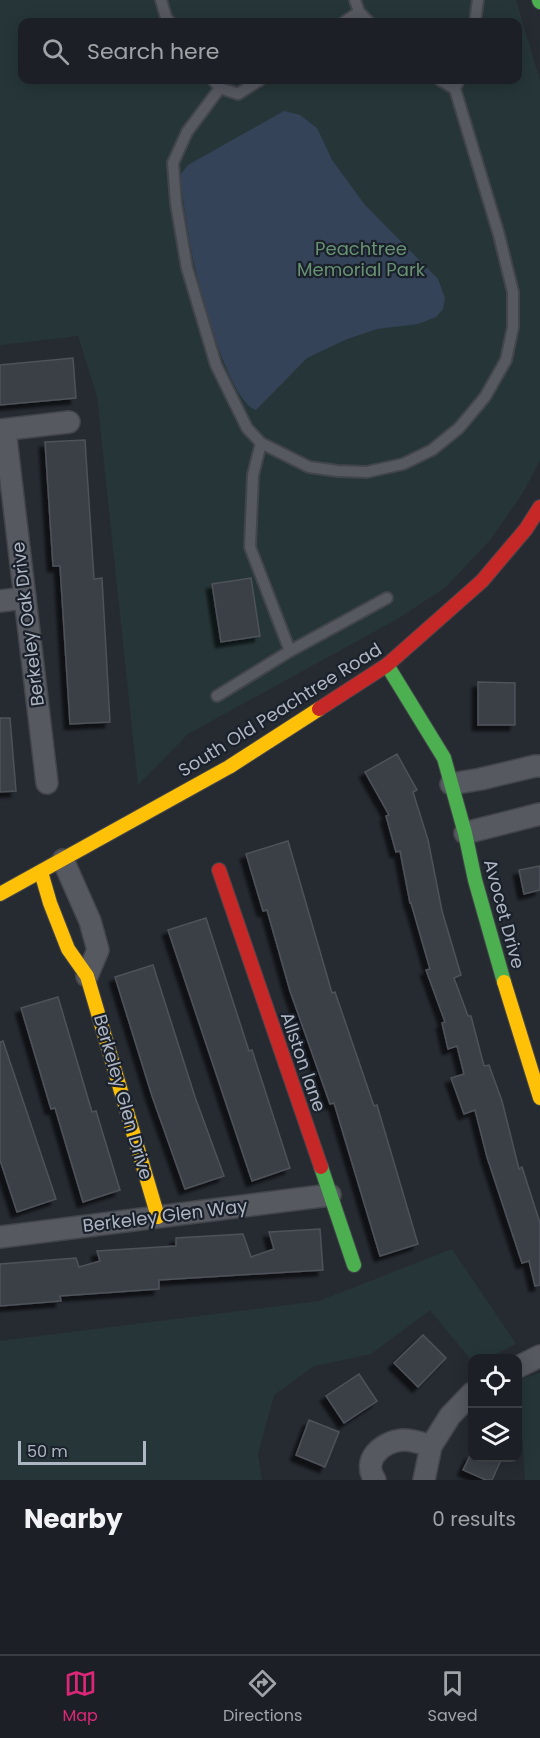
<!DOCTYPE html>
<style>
:root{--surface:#1c2026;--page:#292d32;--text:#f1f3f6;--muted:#a0a3a7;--line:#3a3e43;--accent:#db2777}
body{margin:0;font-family:Poppins,sans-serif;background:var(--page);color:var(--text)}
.controls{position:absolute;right:18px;bottom:18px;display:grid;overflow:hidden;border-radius:12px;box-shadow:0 3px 15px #0003}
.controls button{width:54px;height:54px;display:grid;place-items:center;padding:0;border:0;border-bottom:2px solid var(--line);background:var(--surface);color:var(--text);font:30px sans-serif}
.scale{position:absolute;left:18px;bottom:15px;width:128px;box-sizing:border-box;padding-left:6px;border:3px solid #afb6c3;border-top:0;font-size:16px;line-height:21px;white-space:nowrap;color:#afb6c3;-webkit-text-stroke:4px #1a212b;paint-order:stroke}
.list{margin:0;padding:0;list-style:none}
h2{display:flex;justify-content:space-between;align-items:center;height:78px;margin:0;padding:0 24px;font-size:26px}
h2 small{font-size:20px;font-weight:400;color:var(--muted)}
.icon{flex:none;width:33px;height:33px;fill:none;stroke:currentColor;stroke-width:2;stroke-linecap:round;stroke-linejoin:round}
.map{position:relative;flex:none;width:540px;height:1480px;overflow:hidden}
.search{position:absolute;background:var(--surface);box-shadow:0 3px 15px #0003;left:18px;right:18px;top:18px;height:66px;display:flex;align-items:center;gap:15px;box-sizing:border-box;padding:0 21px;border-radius:12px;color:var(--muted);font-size:22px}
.sheet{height:174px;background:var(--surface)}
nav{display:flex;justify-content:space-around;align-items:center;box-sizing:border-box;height:84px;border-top:2px solid var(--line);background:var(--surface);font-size:16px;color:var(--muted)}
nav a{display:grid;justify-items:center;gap:3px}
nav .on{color:var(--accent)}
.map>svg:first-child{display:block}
.green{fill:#263638;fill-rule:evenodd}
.water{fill:#354359}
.building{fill:#3b4046;stroke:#4e5259;stroke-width:1.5;filter:url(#shadow)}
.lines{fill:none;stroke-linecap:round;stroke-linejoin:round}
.lane-casing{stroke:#42454a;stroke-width:14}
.street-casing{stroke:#42454a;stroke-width:24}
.fast-casing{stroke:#42454a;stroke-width:16}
.slow-casing{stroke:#42454a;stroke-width:16}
.jam-casing{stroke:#42454a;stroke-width:16}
.lane{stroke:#565960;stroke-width:10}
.street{stroke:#565960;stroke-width:21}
.fast{stroke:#4caf50;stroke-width:14}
.slow{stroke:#ffc107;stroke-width:14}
.jam{stroke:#c62828;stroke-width:14}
.labels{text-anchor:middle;stroke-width:4.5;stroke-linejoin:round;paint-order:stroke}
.park-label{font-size:18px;fill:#689273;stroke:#1a212b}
.street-label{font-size:18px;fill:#afb6c3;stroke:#1a212b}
</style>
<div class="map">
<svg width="540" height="1480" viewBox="0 0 540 1480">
<defs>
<filter id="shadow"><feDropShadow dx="-5.5" dy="5.5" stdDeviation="1.5" flood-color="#0009"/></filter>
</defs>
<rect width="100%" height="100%" fill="#262b32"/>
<g class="green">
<path d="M0,0h516l24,81v379l-16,31 -33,48 -45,48 -47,31 -211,116 -50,51 -41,-389 -19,-60 -78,9zM22,22h496v58h-496z"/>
<polygon points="452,1249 516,1344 488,1358 472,1358 472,1361 430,1310 371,1354 314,1366 274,1395 258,1454 262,1480 0,1480 0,1341 319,1301"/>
<polygon points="540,1373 540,1480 525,1480 521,1419 518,1415 518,1380"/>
</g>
<path class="water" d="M284,111l16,4 17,13 15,32 33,45 73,74 7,19 -2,11 -7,8 -18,7 -41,5 -30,10 -40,19 -51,52c-27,-9 -56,-118 -62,-147 -6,-26 -9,-52 -13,-78v-11l7,-9z"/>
<g class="building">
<polygon points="73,358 76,398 0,405 0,365"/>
<polygon points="85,440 94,579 102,578 110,722 70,724 60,566 53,566 45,442"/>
<polygon points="251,578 260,636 221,642 212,584"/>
<polygon points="478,682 515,683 515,725 478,725"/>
<polygon points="0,718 10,718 16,791 0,792"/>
<polygon points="397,754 417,790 413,792 428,840 442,911 461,975 454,978 468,1016 471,1016 484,1066 489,1065 502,1101 519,1169 522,1167 540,1223 540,1285 535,1286 529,1261 522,1263 487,1157 475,1110 464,1114 451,1078 464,1074 457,1046 448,1049 442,1023 445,1022 426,970 430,969 411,903 410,903 400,851 396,852 386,816 389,815 365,772"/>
<polygon points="288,841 332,993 335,992 374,1106 377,1105 418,1244 380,1256 334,1103 330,1104 290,991 267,910 263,911 246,854"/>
<polygon points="540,866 540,890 524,894 519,870"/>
<polygon points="206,918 249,1051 252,1050 290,1168 252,1181 168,930"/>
<polygon points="153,965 195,1097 224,1176 185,1189 152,1096 115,977"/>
<polygon points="58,997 92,1112 96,1111 120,1190 83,1202 55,1108 51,1109 21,1008"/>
<polygon points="3,1041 56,1199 17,1212 0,1160 0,1042"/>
<polygon points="320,1229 323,1270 159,1280 159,1289 60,1296 61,1301 0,1306 0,1264 76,1258 79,1267 100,1261 97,1251 176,1246 176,1238 243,1234 251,1257 274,1249 269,1232"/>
<polygon points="423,1335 446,1358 418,1387 394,1363"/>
<polygon points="359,1374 377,1401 344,1423 326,1396"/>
<polygon points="309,1420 339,1432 325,1467 296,1455"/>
<polygon points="471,1454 472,1458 502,1458 492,1480 486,1480 463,1470"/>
</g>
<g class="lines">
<defs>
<g id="lane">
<polyline points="161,0 166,17 170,22"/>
<polyline points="359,12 369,22"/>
<polyline points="344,22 359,12 355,0"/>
<polyline points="475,22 478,0"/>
<polyline points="213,80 220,88 238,94 260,80"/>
<polyline points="440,80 455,89 459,80"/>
<polyline points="220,88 187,132 173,163 176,203 187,268 216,365 247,428 261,443 309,467 338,471 367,472 403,464 432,450 459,428 485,397 506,360 513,327 513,292 499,235 455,89"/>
<polyline points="290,651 387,598"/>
<polyline points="217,696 290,651 250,547 253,475 261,443"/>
</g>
<g id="street">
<polyline points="0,430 69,422"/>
<polyline points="5,430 47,783"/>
<polyline points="0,601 25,598"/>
<polyline points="451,784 481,779 535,766 540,766"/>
<polyline points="465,833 540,814"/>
<polyline points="63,860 90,921 98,950 87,976"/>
<polyline points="0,1237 330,1195"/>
<polyline points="518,1367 540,1356"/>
<path d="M375,1480c-14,-20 7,-38 27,-40 9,-1 19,3 29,6"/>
<polyline points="424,1480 431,1446 450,1416 472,1393"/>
</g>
<g id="fast">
<polyline points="539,0 540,2"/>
<polyline points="387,665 444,758 465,833 475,880 504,982"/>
<polyline points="321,1167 354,1265"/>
</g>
<g id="slow">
<polyline points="41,872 50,903 68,949 87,976 158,1217"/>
<polyline points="0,894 229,767 319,709"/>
<polyline points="504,982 540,1098"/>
</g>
<g id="jam">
<polyline points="319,709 387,665 482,581 526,529 540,507"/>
<polyline points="219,870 321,1167"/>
</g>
</defs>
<use href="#lane" class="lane-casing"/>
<use href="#street" class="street-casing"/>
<use href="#fast" class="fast-casing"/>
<use href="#slow" class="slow-casing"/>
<use href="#jam" class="jam-casing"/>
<use href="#lane" class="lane"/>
<use href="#street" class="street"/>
<use href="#fast" class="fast"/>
<use href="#slow" class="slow"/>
<use href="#jam" class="jam"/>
</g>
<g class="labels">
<g class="park-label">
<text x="361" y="255">Peachtree<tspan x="361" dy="21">Memorial Park</tspan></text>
</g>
<g class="street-label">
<text transform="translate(28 624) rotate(-97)" y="6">Berkeley Oak Drive</text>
<text transform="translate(280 710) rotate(-32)" y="6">South Old Peachtree Road</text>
<text transform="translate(504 914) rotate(75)" y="6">Avocet Drive</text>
<text transform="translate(303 1062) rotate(71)" y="6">Allston lane</text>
<text transform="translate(123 1097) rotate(74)" y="6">Berkeley Glen Drive</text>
<text transform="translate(165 1216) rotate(-7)" y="6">Berkeley Glen Way</text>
</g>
</g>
</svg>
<div class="controls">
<button><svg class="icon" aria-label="locate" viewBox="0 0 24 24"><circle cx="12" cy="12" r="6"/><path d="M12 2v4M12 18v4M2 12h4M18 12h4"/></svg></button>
<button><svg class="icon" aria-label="layers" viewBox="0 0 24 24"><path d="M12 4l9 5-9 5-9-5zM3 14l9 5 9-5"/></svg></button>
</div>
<div class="scale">50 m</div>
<div class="search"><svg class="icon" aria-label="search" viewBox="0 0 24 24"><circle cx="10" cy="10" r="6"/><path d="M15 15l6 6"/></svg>Search here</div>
</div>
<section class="sheet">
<h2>Nearby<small>0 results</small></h2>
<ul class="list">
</ul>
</section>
<nav>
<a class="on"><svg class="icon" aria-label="map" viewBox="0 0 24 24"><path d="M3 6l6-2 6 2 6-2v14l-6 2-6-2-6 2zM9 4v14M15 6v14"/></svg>Map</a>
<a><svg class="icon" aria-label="directions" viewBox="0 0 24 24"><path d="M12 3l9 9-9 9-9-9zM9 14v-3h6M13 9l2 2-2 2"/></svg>Directions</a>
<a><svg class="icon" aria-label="saved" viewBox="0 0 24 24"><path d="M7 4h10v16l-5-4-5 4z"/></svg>Saved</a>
</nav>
